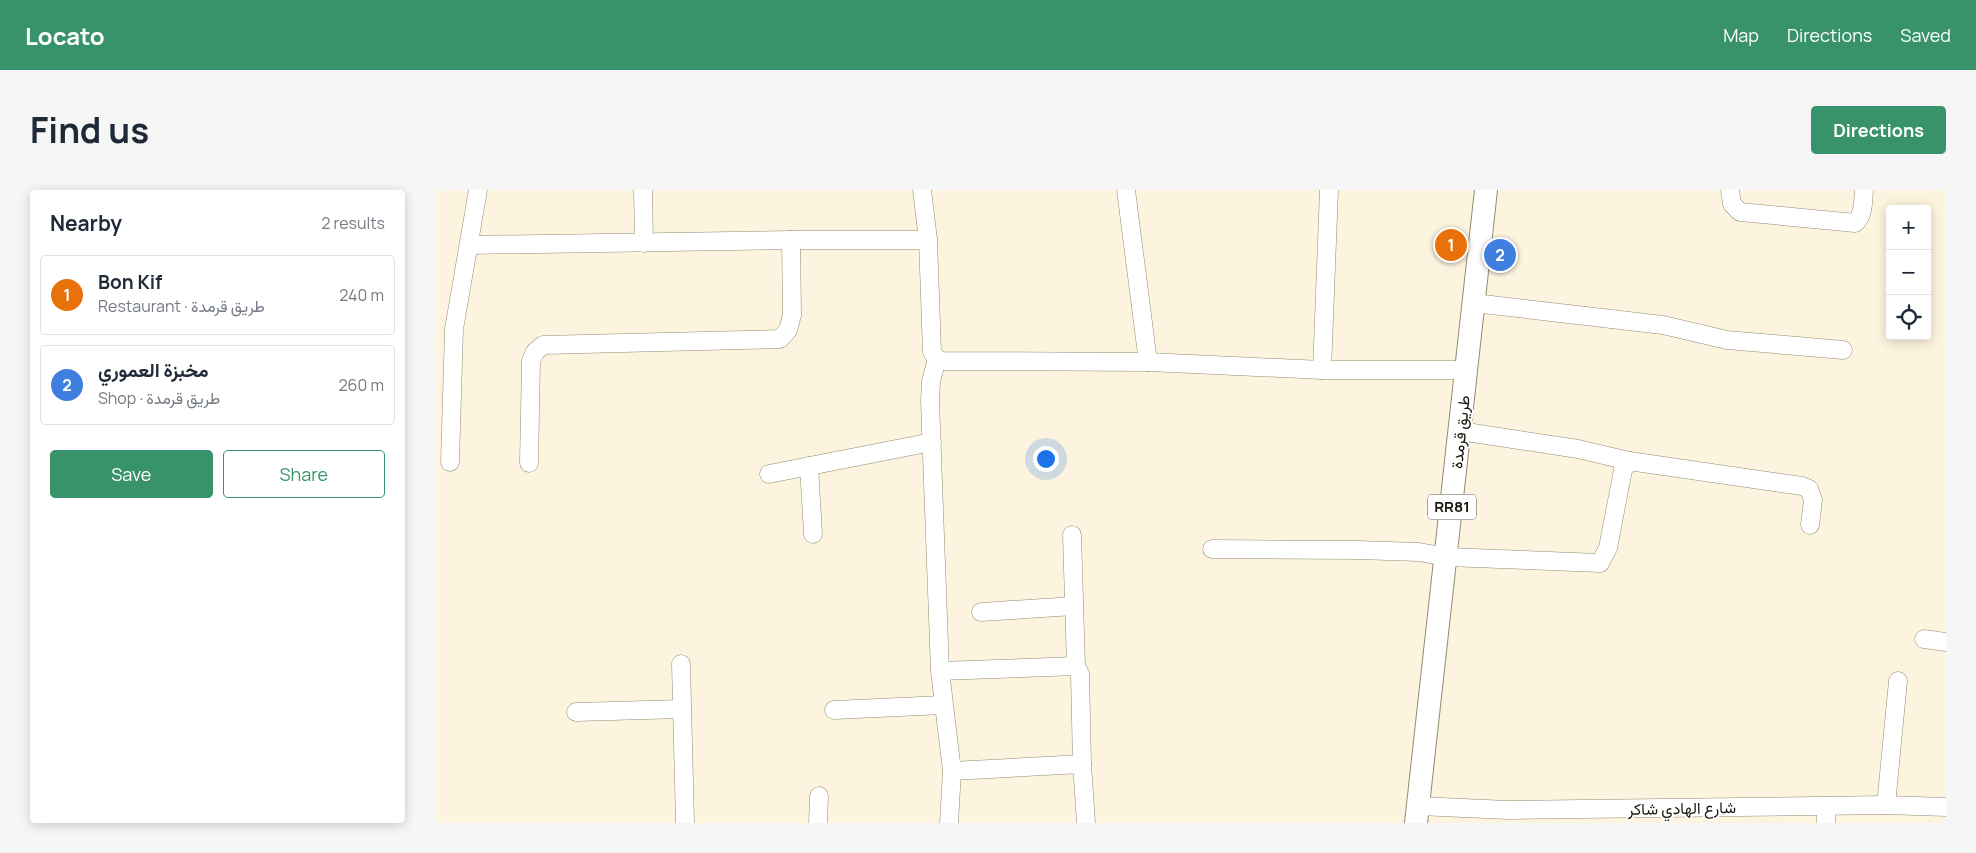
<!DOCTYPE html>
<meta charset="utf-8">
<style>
:root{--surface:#fff;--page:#f6f6f7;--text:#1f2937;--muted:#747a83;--line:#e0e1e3;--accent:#38936a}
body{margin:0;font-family:Manrope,Vazirmatn,sans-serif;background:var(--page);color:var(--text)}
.controls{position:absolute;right:15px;top:15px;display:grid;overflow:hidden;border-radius:5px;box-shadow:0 2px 12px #0003}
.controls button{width:45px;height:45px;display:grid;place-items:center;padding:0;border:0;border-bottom:1px solid var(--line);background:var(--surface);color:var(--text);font:25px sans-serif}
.you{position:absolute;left:610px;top:268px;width:18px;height:18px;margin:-12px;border:4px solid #fff;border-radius:50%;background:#1a73e8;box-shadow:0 0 0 8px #1a73e833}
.badge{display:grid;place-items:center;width:32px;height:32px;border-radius:50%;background:var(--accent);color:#fff;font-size:16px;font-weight:700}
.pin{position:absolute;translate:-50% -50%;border:2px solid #fff;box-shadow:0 1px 5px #0006}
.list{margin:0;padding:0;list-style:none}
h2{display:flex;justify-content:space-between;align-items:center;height:65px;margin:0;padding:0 20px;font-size:21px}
h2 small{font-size:16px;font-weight:400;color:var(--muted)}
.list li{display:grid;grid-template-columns:32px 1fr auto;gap:15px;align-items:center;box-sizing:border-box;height:80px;margin:0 10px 10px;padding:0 10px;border:1px solid var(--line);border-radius:5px}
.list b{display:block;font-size:19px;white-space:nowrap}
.list p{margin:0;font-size:16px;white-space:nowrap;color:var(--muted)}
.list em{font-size:16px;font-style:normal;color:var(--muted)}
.actions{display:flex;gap:10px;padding:15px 20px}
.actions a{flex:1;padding:11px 0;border:1px solid var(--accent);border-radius:5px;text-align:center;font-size:18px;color:var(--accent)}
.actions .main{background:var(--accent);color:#fff}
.icon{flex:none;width:28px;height:28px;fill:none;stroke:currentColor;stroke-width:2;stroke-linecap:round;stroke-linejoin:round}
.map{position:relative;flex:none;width:1511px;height:633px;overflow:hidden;border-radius:5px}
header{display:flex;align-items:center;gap:30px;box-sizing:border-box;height:70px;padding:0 25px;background:var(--accent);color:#fff}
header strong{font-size:24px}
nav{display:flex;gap:28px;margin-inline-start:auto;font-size:18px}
.intro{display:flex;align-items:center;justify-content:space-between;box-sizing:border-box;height:120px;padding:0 30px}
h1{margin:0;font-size:35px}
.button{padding:12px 22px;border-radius:5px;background:var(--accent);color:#fff;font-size:18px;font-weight:700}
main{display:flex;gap:30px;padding:0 30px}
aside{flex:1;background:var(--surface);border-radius:5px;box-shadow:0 2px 12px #0003}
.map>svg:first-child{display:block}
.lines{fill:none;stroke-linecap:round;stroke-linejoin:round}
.minor-casing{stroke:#958b73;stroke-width:19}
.major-casing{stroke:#958b73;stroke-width:24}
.minor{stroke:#fff;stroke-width:18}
.major{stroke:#fff;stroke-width:22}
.labels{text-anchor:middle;stroke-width:4;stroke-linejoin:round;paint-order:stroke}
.shield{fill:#fff;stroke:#5f5d56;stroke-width:1}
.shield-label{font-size:15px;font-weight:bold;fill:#1b170e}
.street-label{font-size:16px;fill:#1b170e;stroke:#fff}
</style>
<header>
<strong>Locato</strong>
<nav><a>Map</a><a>Directions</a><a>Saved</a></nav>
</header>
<div class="intro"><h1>Find us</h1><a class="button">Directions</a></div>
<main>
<aside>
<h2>Nearby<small>2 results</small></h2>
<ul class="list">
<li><span class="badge" style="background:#e8710a">1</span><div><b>Bon Kif</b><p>Restaurant · طريق قرمدة</p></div><em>240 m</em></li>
<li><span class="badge" style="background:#3f7fe0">2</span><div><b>مخبزة العموري</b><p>Shop · طريق قرمدة</p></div><em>260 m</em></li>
</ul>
<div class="actions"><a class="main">Save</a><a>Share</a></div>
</aside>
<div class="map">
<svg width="1511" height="633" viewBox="0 0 1511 633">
<rect width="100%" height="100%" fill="#fdf4df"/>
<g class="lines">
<defs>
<g id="minor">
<polyline points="208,0 209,53"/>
<polyline points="487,0 493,50 497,162 502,169 507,171 713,172 887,180 1031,180"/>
<polyline points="691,0 713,172"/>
<path d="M1295,0l2,14 8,8 115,11c9,-7 8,-22 9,-33"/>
<polyline points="34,55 356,50 493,50"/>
<polyline points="1039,113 1228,135 1292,150 1408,160"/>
<polyline points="502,169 496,191 495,211 505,481 517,581 514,633"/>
<polyline points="887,180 894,0"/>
<polyline points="1025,241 1143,259 1194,271"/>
<polyline points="15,272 19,139 43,0"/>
<polyline points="94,273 96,171 100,162 108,155 345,149 353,140 357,125 356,50"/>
<polyline points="374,276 378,344"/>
<polyline points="334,284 497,252"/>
<polyline points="637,345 641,476"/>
<polyline points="777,359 922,360 984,362 1012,367 1165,373 1173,358 1188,280 1194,271 1367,296 1374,299 1378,310 1375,335"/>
<polyline points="546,422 639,416"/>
<polyline points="1489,449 1511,452"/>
<polyline points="246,474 250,633"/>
<polyline points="505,481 641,476 645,484 647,574 651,633"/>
<polyline points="399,520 508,515"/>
<polyline points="141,522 247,519"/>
<polyline points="517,581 647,574"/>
<polyline points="1451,615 1463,491"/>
<polyline points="983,616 1073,620 1451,615 1511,617"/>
<polyline points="1391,616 1391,633"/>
<polyline points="383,633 384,606"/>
</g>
<polyline id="major" points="981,633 1051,0"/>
</defs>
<use href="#minor" class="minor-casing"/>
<use href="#major" class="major-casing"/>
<use href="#minor" class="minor"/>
<use href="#major" class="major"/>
</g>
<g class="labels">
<rect class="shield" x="993" y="304.5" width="48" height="25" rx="4"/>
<g class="shield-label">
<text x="1017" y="322">RR81</text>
</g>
<g class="street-label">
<text transform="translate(1025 242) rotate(-84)" y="6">طريق قرمدة</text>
<text transform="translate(1247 618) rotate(-1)" y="6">شارع الهادي شاكر</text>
</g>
</g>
</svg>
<div class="controls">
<button>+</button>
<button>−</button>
<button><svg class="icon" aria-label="locate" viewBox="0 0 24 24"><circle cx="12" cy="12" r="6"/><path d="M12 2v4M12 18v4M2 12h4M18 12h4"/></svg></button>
</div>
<div class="you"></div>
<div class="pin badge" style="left:1016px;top:55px;background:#e8710a">1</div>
<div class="pin badge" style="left:1065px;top:65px;background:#3f7fe0">2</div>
</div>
</main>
